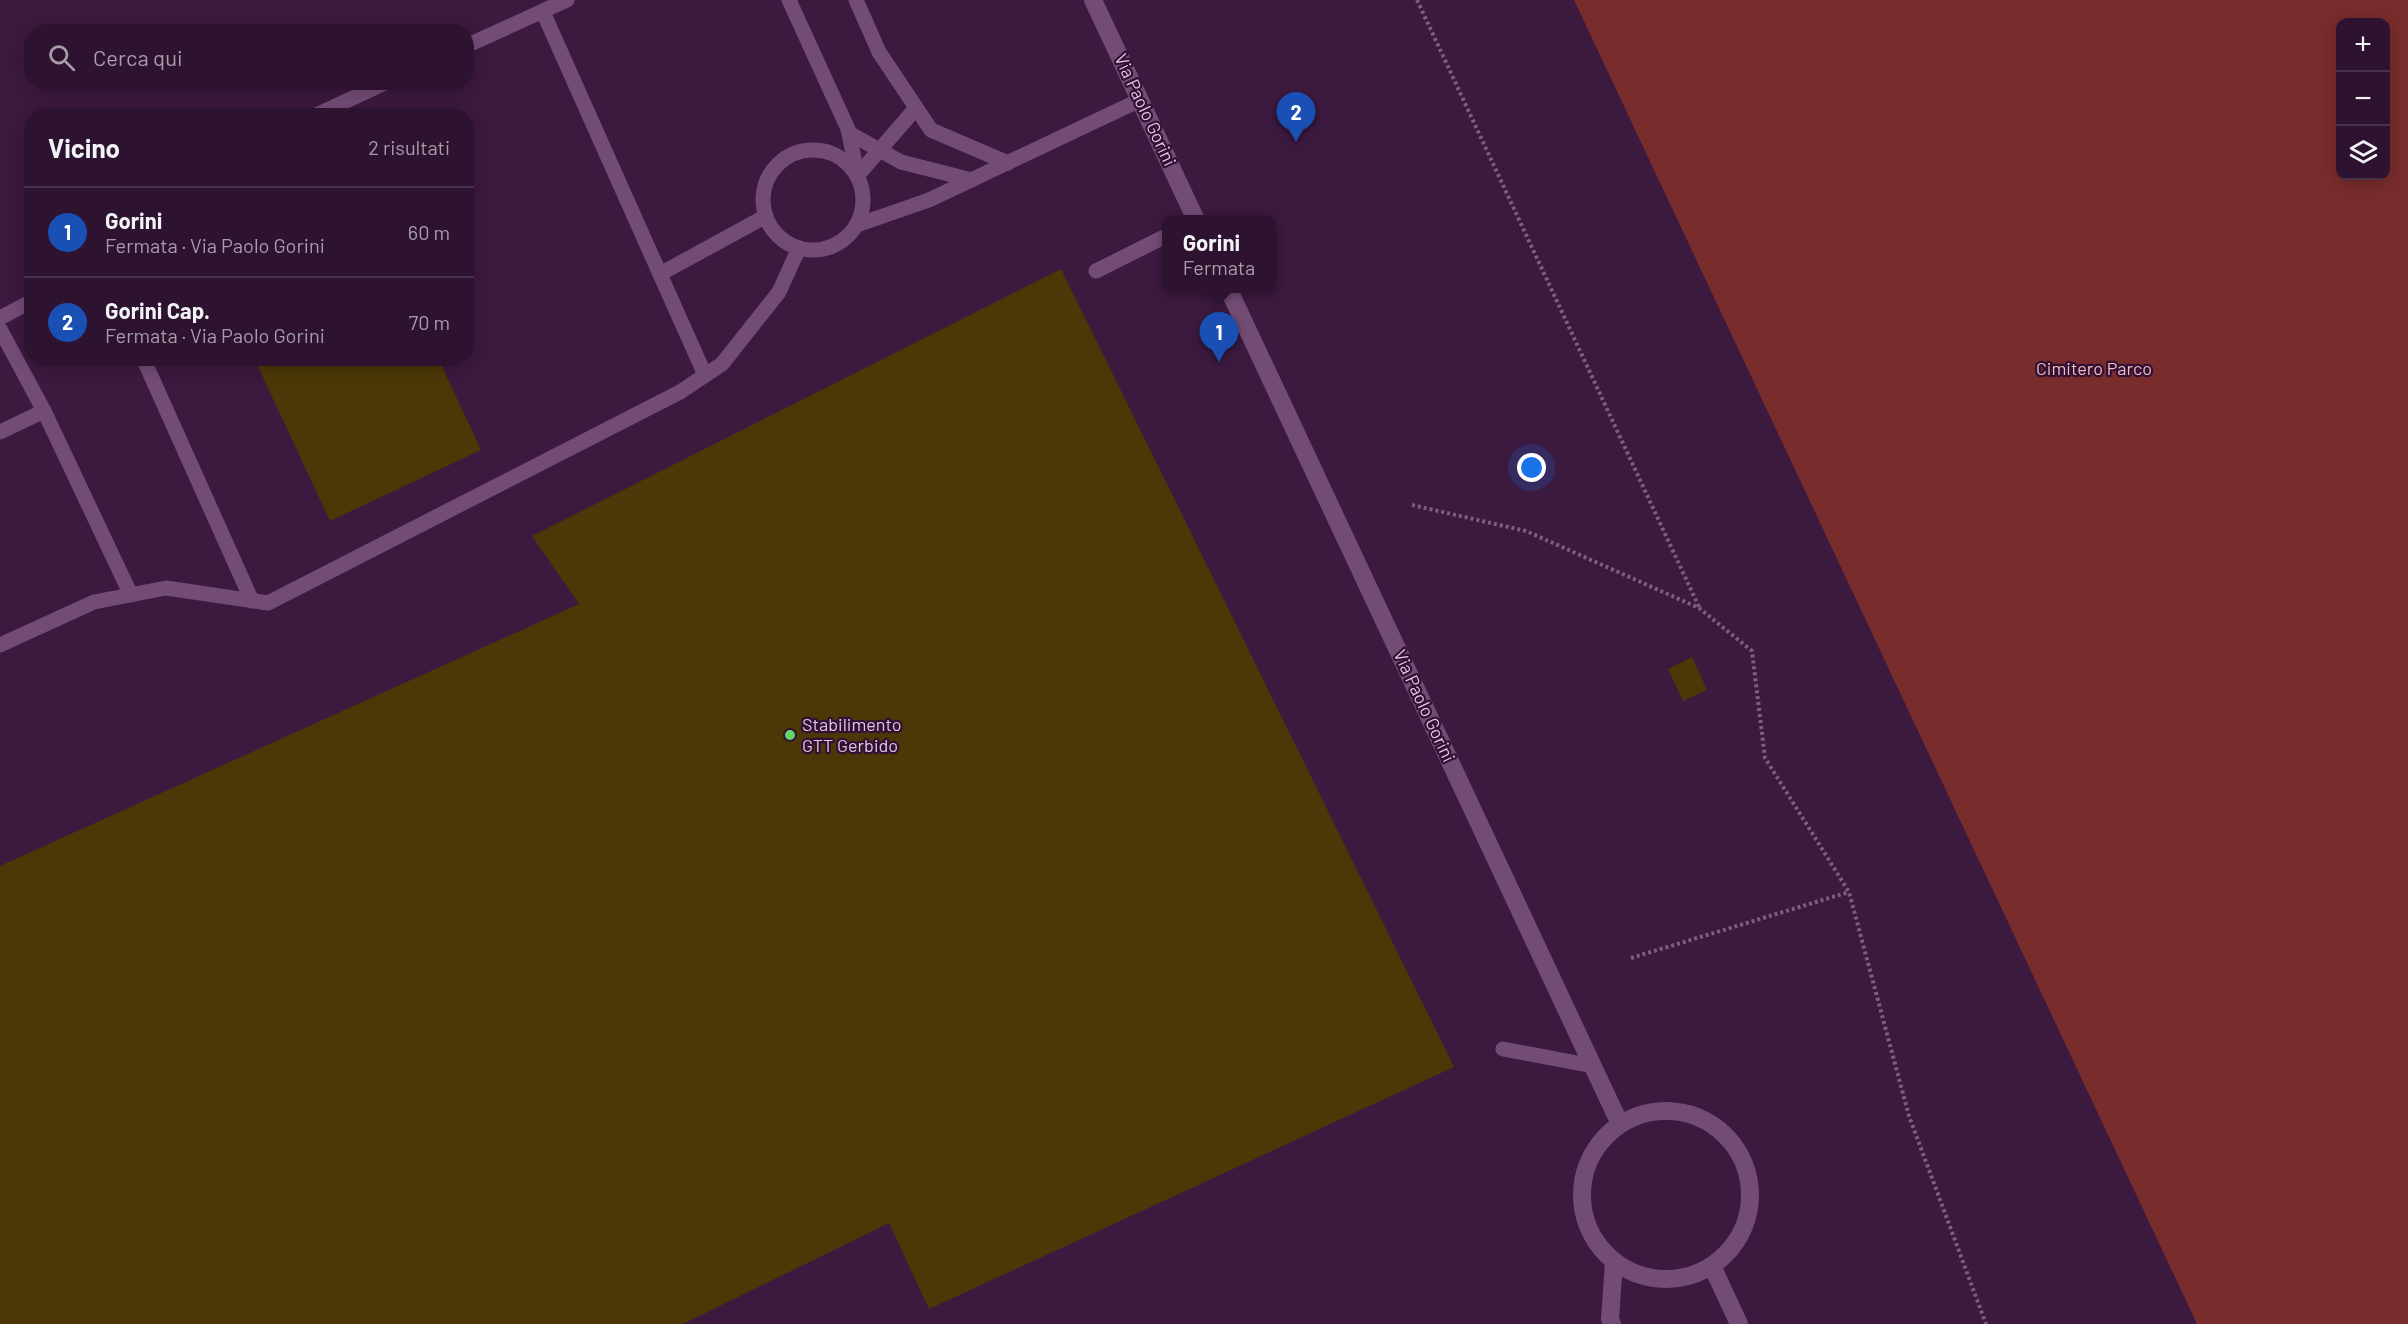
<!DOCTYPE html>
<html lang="it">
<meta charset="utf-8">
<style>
:root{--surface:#2d132f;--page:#351c37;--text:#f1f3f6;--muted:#a79eaa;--line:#48324b;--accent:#0b8043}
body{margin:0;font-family:Barlow,sans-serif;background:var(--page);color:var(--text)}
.controls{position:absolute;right:18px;top:18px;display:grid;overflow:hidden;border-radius:12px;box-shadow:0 3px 15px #0003}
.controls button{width:54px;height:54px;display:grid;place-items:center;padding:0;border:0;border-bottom:2px solid var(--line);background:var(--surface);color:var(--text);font:30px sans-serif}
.you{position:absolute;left:1532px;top:468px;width:21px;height:21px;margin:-15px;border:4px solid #fff;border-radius:50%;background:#1a73e8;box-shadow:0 0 0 9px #1a73e833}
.badge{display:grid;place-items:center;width:39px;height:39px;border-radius:50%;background:var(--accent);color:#fff;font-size:20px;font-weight:700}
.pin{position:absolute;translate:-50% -50px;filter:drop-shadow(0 2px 3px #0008)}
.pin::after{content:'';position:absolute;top:32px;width:21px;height:18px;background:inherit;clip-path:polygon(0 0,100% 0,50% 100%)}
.popup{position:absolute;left:1162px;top:215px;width:114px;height:78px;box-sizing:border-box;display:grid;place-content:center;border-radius:12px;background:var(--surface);filter:drop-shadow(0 2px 4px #0005);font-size:20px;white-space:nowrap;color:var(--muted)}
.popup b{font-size:22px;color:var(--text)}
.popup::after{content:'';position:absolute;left:50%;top:100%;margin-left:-12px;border:12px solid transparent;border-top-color:var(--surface)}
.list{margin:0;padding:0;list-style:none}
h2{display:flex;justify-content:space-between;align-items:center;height:78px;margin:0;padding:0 24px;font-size:26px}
h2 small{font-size:20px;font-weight:400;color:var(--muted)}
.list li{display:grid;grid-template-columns:39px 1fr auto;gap:18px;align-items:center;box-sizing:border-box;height:90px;padding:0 24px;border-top:2px solid var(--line)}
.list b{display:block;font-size:22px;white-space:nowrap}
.list p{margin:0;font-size:20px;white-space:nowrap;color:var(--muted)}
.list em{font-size:20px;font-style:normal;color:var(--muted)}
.icon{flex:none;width:33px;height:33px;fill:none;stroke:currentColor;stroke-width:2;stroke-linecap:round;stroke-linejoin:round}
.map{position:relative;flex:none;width:2408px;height:1324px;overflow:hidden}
.search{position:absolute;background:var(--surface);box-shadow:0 3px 15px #0003;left:24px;top:24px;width:450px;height:66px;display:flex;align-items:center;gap:15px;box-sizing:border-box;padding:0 21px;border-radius:24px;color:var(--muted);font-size:22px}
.panel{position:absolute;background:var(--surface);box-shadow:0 3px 15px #0003;left:24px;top:108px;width:450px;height:258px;border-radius:24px}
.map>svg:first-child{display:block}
.green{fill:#782c2b;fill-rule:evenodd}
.building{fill:#4c3807}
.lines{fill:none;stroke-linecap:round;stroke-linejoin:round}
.path{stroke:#7c5e7e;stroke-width:4;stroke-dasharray:3 3;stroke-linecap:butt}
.service{stroke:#734c76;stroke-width:15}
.minor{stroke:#734c76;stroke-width:18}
.poi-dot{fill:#63d468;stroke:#320f35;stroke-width:2}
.labels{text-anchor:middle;stroke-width:4.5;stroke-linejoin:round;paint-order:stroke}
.street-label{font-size:18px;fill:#dfc9e0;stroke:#320f35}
.park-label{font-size:18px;fill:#f0bfbb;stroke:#320f35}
.poi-label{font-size:18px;fill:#dfc9e0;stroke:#320f35;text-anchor:start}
</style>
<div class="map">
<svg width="2408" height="1324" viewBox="0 0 2408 1324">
<rect width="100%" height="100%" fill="#3c193f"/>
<path class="green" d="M1574,0h834v1324h-211zM2340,22h46v154h-46z"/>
<g class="building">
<polygon points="1061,269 1454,1067 929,1309 889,1223 683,1324 0,1324 0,866 579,604 532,536"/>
<polygon points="254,358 438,358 481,450 330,521"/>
<polygon points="1692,657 1707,690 1683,701 1668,669"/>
</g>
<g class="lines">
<g class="path">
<polyline points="1417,0 1699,607"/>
<polyline points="1412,505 1526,531 1699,608 1752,651 1765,758 1849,892 1909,1116 1986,1324"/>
<polyline points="1631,958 1849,892"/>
</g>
<g class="service">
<polyline points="789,0 848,129 857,173"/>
<polyline points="856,0 879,52 931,130 1008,163"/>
<polyline points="543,12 705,375"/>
<polyline points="466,46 567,0"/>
<polyline points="314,116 387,82"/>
<polyline points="849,133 901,162 972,180"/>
<circle cx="813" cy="200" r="50"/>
<polyline points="857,176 916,108"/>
<polyline points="857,225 929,200 1140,100"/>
<polyline points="1096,271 1166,236"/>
<polyline points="660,274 766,216"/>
<polyline points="0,318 32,301"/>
<polyline points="0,329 44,411 131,595"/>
<polyline points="143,358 252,601"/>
<polyline points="0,432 44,411"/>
<polyline points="0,645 94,602 166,588 268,603 680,392 722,364 779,292 799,248"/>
<polyline points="1503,1049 1593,1066"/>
</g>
<g class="minor">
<polyline points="1093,0 1196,220"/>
<polyline points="1228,288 1620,1124"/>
<circle cx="1666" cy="1195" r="84"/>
<polyline points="1712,1266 1739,1324"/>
<polyline points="1612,1324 1610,1319 1614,1262"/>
</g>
</g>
<circle class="poi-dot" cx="790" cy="735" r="6"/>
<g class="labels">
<g class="street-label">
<text transform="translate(1145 110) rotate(65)" y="6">Via Paolo Gorini</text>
<text transform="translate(1424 706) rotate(65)" y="6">Via Paolo Gorini</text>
</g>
<g class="park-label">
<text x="2094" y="375">Cimitero Parco</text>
</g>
<g class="poi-label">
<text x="802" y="731">Stabilimento<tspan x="802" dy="21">GTT Gerbido</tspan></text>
</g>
</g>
</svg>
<div class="controls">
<button>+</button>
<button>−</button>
<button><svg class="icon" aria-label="layers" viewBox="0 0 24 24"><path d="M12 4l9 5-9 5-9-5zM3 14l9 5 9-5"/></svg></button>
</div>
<div class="you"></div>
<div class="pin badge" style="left:1219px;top:362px;background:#1a4fb4">1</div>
<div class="popup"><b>Gorini</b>Fermata</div>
<div class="pin badge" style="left:1296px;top:142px;background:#1a4fb4">2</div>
<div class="search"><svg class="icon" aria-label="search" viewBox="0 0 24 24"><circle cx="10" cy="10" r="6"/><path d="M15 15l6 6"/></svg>Cerca qui</div>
<section class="panel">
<h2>Vicino<small>2 risultati</small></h2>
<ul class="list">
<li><span class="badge" style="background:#1a4fb4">1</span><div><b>Gorini</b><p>Fermata · Via Paolo Gorini</p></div><em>60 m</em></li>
<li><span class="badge" style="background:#1a4fb4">2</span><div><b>Gorini Cap.</b><p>Fermata · Via Paolo Gorini</p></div><em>70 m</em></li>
</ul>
</section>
</div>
